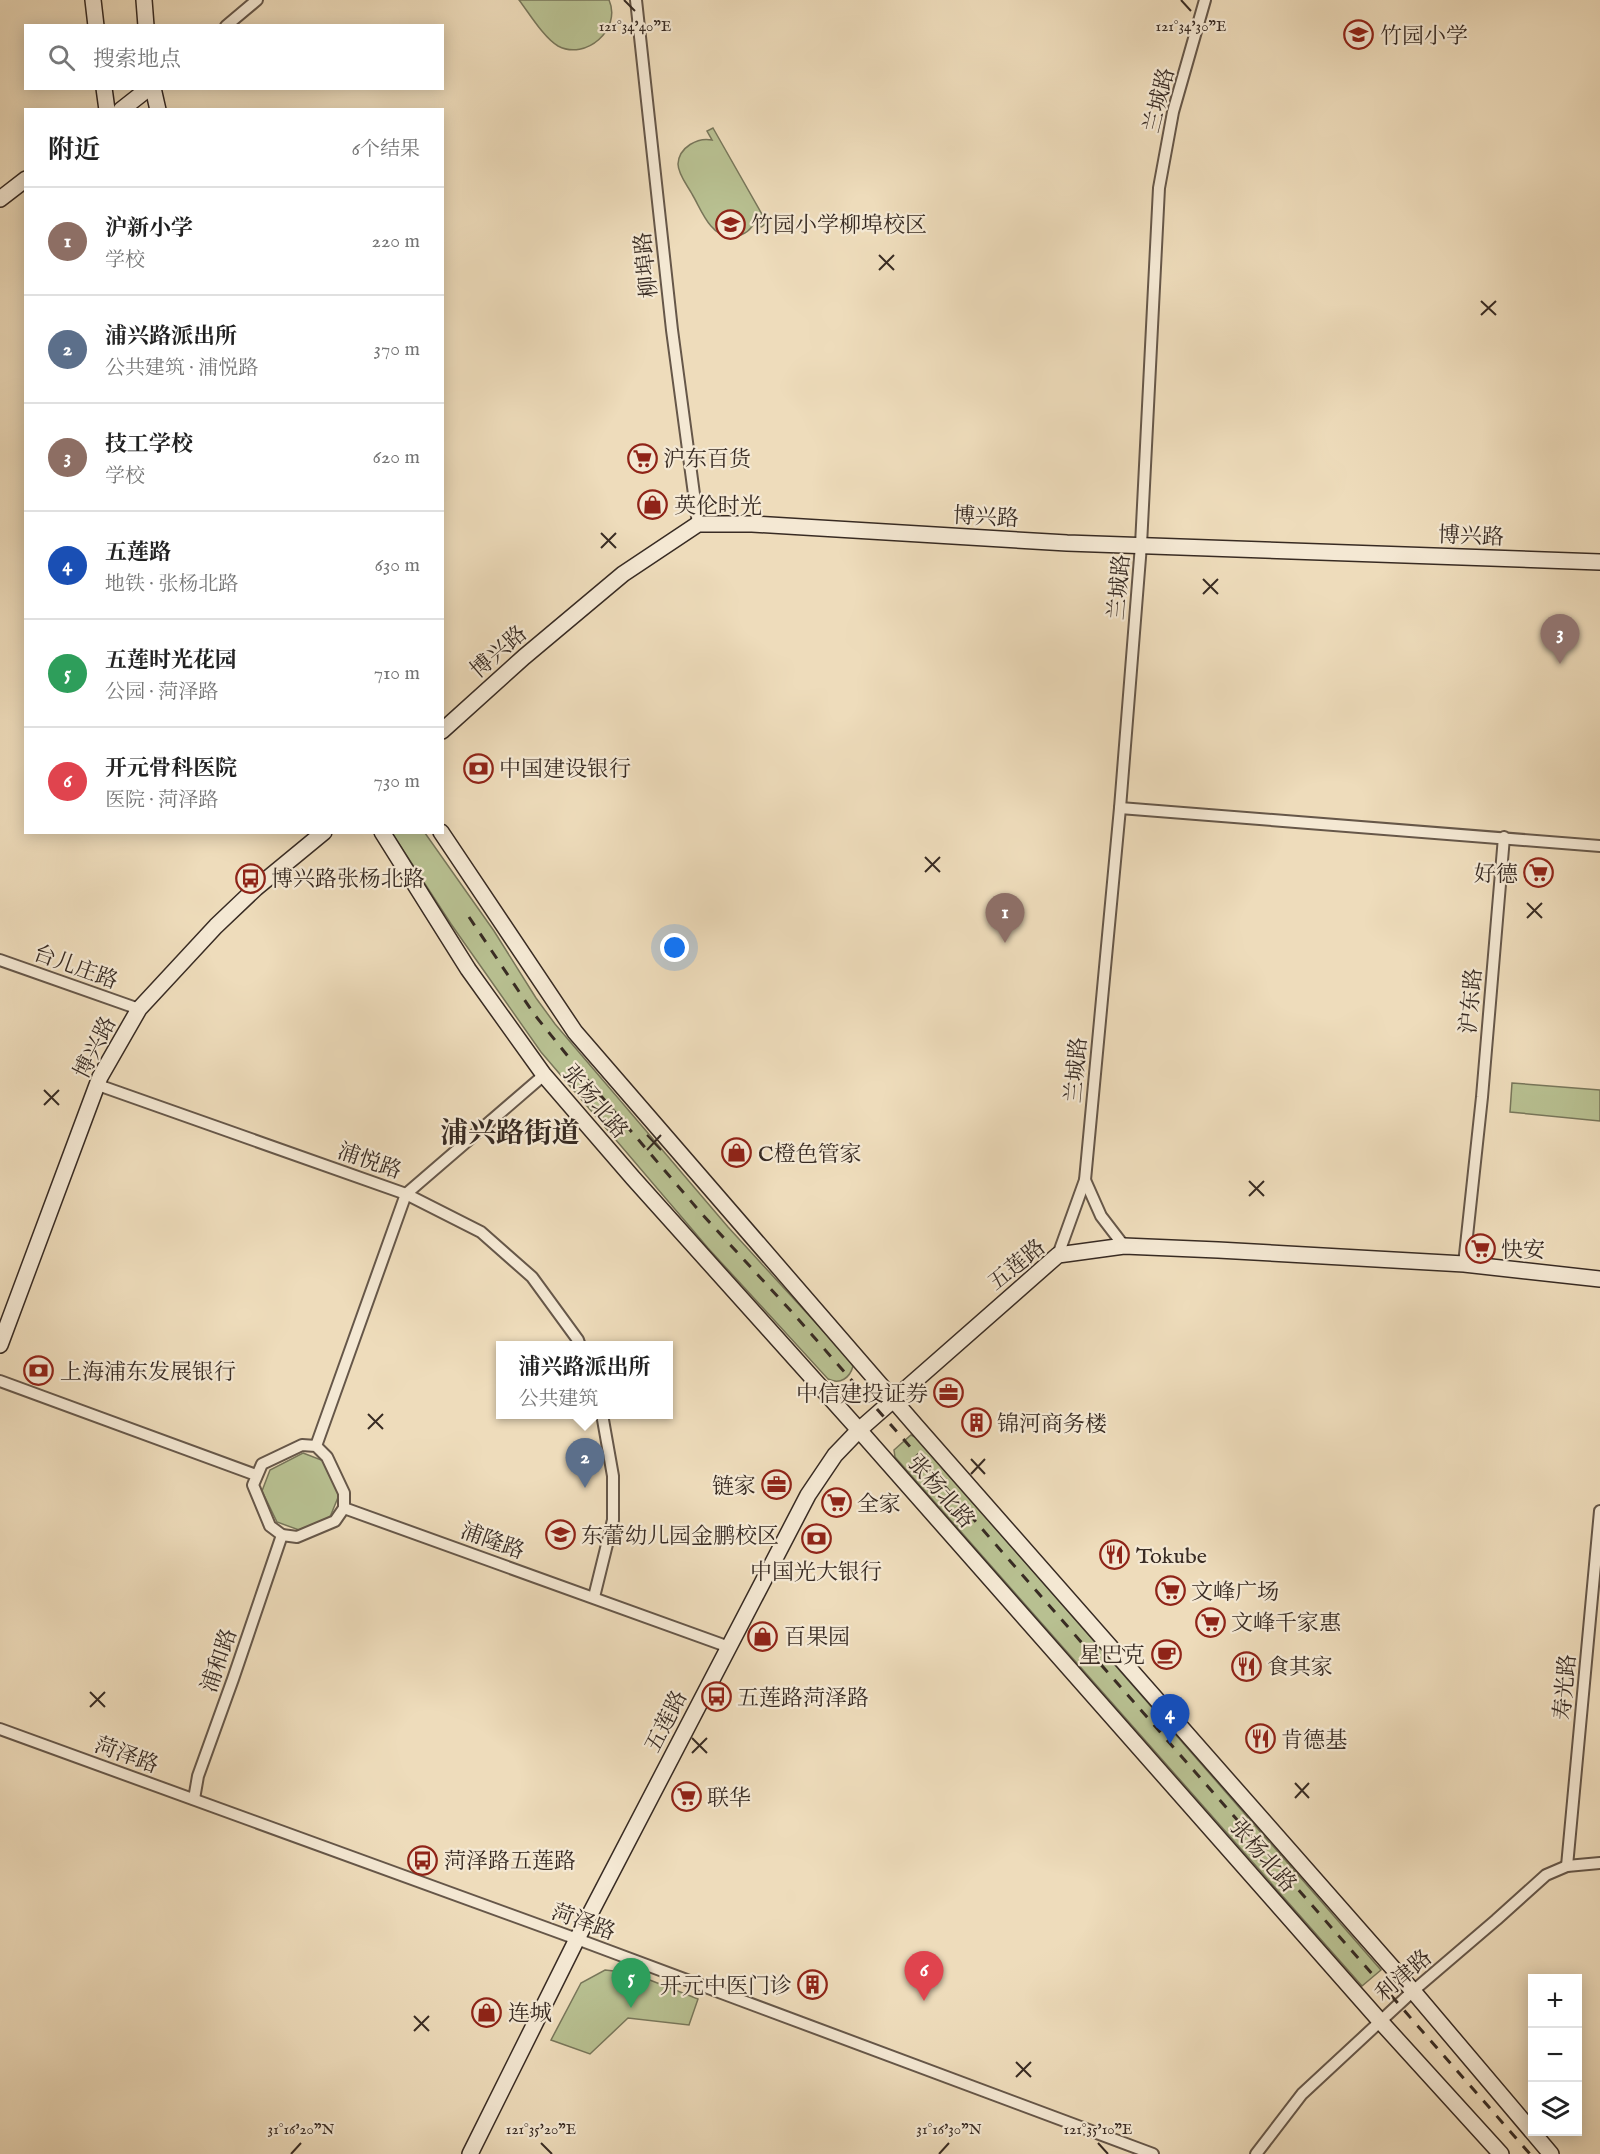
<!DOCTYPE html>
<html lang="zh">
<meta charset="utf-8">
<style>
:root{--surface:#fff;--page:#f6f6f6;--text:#222;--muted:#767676;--line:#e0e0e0;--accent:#8f2418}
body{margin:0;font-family:"IM FELL English","Noto Serif SC",serif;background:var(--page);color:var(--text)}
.controls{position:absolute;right:18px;bottom:18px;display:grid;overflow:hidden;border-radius:0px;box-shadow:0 3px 15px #0003}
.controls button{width:54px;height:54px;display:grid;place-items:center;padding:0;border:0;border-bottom:2px solid var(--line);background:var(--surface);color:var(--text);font:30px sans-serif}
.you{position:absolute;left:675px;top:948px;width:21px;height:21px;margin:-15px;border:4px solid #fff;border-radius:50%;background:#1a73e8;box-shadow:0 0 0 9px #1a73e833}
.badge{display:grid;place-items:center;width:39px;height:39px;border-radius:50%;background:var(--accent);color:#fff;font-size:20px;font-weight:700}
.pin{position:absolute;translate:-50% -50px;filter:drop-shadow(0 2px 3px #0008)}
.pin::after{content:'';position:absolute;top:32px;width:21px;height:18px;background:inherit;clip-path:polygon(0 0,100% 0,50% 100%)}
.popup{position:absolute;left:496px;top:1341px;width:177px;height:78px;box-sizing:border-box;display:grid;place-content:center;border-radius:0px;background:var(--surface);filter:drop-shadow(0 2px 4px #0005);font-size:20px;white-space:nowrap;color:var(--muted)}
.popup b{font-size:22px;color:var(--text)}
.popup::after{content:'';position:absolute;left:50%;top:100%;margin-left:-12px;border:12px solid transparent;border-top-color:var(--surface)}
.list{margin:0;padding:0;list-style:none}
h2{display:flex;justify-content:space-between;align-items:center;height:78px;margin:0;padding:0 24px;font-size:26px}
h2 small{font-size:20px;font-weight:400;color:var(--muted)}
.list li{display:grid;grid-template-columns:39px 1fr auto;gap:18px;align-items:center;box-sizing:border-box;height:108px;padding:0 24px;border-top:2px solid var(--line)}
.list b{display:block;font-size:22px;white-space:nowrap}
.list p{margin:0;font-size:20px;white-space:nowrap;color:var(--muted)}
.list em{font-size:20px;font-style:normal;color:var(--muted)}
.icon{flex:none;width:33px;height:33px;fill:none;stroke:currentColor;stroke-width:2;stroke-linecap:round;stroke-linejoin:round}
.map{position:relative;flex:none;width:1600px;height:2154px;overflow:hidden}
.search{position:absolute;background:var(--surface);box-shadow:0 3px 15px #0003;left:24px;top:24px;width:420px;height:66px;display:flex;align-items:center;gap:15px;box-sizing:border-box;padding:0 21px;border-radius:0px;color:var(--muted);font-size:22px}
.panel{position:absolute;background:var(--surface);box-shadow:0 3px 15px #0003;left:24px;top:108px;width:420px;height:726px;border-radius:0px}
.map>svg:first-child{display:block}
.green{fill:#b8c091;stroke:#78765a;stroke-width:1.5}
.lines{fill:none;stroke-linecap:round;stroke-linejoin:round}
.street-casing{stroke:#665749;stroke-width:14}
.secondary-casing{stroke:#382b23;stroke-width:18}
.street{stroke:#f4e8d3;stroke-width:10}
.secondary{stroke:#f4e8d3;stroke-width:15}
.rail{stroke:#382b23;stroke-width:3;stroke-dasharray:10 10;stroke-linecap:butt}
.ticks{fill:none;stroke:#382b23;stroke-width:2}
.labels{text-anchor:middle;stroke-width:4.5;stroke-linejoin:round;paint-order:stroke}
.poi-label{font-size:22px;fill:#382b23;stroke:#f4e8d3;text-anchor:start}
.street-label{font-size:22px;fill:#382b23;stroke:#f4e8d3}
.district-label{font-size:28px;font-weight:bold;fill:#382b23;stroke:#f4e8d3}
.ticks-label{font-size:15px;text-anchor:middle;fill:#382b23;stroke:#f4e8d3;stroke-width:4.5;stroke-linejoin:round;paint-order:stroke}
</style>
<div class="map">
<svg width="1600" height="2154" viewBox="0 0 1600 2154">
<rect width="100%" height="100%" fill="#eedcbb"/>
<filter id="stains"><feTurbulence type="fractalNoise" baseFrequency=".00333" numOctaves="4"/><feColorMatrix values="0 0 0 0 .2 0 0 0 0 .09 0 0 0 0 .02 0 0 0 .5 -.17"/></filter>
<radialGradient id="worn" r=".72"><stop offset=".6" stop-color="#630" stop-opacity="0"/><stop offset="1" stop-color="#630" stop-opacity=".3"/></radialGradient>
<g class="green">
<path d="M519,0h90c13,29 -23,61 -51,46 -14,-8 -29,-33 -39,-46z"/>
<path d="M713,128l54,95 -6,4 -5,-7c-9,19 -31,23 -45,6 -8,-9 -13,-22 -19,-32 -5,-9 -14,-20 -14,-30 1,-17 20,-27 34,-24l-5,-9z"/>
<path d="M392,833h33l69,98 42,67 19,26 173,203 120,131 5,8c-3,12 -13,19 -25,13l-120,-131 -167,-196 -90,-128z"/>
<polygon points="1512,1083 1600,1090 1600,1121 1510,1112"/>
<polygon points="911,1435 917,1438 1381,1970 1362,1986 895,1457 894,1450"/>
<polygon points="303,1453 324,1461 339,1495 330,1517 299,1530 277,1522 262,1491 270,1470"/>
<polygon points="605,1970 632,1973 698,1999 689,2025 628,2018 590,2054 551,2040 581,1983"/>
</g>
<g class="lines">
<defs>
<g id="street">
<polyline points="636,0 672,330 698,524"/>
<polyline points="226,26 257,0"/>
<polyline points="1120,808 1600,846"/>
<polyline points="0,960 139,1009"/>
<polyline points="98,1085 406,1194 481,1232 532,1277 578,1340 580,1346"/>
<polyline points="1085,1180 1101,1216 1124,1246"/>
<polyline points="1058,1255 1085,1180 1120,808 1141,545 1159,188 1173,112 1205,0"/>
<polyline points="1464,1264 1482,1097 1504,837"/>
<polyline points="0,1381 256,1475"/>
<polygon points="302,1445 316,1446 327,1457 344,1493 344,1508 335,1521 297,1537 282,1535 270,1526 253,1485 262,1464"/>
<polyline points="316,1446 406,1194 544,1075"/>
<polyline points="344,1508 729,1647"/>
<polyline points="594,1597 613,1520 613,1476 602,1414"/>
<polyline points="0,1729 577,1939 1153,2154"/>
<polyline points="194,1799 198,1776 233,1679 282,1535"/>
<polyline points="1567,1866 1600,1511"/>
<polyline points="1256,2154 1302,2094 1413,1991 1496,1920 1546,1875 1567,1866 1600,1863"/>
</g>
<g id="secondary">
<polyline points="93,0 96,26"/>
<polyline points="144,0 146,26"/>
<polyline points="104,88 107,110"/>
<polyline points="153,88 158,110"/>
<polyline points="121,110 149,88"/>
<polyline points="0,199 26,179"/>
<polyline points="442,731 524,657 623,574 698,524 752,524 1067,543 1600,562"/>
<polyline points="382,832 468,969 544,1075 633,1178 859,1430 1380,2021 1501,2154"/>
<polyline points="441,832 575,1032 916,1426 1413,1991 1551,2154"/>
<polyline points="0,1345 100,1077 139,1009 216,926 256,888 324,832"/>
<polyline points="470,2154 577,1939 808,1495 835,1455 859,1430 1058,1255 1124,1246 1218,1250 1464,1264 1600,1279"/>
</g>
</defs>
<use href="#street" class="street-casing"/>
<use href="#secondary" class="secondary-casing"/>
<use href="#street" class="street"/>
<use href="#secondary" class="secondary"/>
<polyline class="rail" points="469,917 534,1014 583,1075 701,1213 791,1311 1530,2154"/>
</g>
<path class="ticks" d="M624,0l11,11M1181,0l10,11M879,255l15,15M879,270l15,-15M1481,301l15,14M1481,315l15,-14M601,533l15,15M601,548l15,-15M1203,579l15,15M1203,594l15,-15M925,857l15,15M925,872l15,-15M1527,903l15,15M1527,918l15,-15M44,1090l15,15M44,1105l15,-15M647,1135l14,15M647,1150l14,-15M1249,1181l15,15M1249,1196l15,-15M368,1414l15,15M368,1429l15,-15M971,1459l14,15M971,1474l14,-15M90,1692l15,15M90,1707l15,-15M692,1738l15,15M692,1753l15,-15M1295,1783l14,15M1295,1798l14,-15M414,2016l15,15M414,2031l15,-15M1016,2062l15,15M1016,2077l15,-15M541,2143l11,11M1098,2143l10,11M291,2154l10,-11M939,2154l10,-11"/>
<defs>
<symbol id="school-ring" viewBox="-11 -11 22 22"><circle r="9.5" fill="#f4e8d3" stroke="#8f2418" stroke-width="1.5"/><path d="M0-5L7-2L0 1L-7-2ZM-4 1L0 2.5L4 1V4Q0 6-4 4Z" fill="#8f2418"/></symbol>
<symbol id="supermarket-ring" viewBox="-11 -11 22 22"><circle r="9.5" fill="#f4e8d3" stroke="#8f2418" stroke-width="1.5"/><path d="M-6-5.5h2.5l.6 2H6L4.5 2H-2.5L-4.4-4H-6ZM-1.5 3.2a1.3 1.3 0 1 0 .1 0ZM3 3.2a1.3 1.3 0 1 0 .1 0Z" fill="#8f2418"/></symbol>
<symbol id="shop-ring" viewBox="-11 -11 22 22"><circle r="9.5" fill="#f4e8d3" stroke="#8f2418" stroke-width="1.5"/><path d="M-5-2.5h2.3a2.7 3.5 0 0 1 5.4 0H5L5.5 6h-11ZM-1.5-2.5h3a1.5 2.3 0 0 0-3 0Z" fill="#8f2418"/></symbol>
<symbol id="bank-ring" viewBox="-11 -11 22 22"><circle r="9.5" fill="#f4e8d3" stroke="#8f2418" stroke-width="1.5"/><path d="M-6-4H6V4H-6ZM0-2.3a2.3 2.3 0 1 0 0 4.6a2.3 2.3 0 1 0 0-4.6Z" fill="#8f2418"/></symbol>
<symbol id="bus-ring" viewBox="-11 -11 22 22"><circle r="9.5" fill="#f4e8d3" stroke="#8f2418" stroke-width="1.5"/><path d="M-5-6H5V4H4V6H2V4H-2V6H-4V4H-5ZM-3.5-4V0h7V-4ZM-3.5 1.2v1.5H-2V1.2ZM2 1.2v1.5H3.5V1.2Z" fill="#8f2418"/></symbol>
<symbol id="office-ring" viewBox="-11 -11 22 22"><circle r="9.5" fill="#f4e8d3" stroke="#8f2418" stroke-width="1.5"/><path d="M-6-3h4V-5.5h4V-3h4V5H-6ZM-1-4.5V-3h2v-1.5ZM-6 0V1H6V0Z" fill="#8f2418"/></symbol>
<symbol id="building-ring" viewBox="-11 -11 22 22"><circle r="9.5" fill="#f4e8d3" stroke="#8f2418" stroke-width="1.5"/><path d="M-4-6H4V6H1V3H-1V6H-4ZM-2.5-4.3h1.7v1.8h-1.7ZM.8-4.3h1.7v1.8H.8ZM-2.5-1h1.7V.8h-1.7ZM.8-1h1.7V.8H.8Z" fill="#8f2418"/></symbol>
<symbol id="restaurant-ring" viewBox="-11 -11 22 22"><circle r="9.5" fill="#f4e8d3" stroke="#8f2418" stroke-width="1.5"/><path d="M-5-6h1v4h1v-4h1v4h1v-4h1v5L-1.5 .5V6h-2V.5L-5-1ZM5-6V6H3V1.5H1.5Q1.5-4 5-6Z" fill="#8f2418"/></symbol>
<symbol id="cafe-ring" viewBox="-11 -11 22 22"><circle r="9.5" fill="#f4e8d3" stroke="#8f2418" stroke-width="1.5"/><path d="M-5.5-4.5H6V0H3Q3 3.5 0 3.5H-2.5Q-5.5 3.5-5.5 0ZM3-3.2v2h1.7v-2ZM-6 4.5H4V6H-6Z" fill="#8f2418"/></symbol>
</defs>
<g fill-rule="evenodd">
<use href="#school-ring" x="1342" y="18" width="33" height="33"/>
<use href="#school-ring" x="714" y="208" width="33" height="33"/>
<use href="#supermarket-ring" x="626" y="442" width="33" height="33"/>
<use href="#shop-ring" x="636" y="488" width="33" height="33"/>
<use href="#bank-ring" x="462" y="752" width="33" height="33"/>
<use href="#supermarket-ring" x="1522" y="856" width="33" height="33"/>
<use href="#bus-ring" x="234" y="862" width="33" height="33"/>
<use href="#shop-ring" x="720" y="1136" width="33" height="33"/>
<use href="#supermarket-ring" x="1464" y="1232" width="33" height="33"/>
<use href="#bank-ring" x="22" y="1354" width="33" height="33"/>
<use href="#office-ring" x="932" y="1376" width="33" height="33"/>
<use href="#building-ring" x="960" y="1406" width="33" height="33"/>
<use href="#office-ring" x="760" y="1468" width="33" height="33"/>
<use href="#supermarket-ring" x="820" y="1486" width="33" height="33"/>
<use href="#school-ring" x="544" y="1518" width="33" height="33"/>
<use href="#bank-ring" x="800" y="1522" width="33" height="33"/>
<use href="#restaurant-ring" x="1098" y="1538" width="33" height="33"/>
<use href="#supermarket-ring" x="1154" y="1574" width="33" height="33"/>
<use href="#supermarket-ring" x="1194" y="1606" width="33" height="33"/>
<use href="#shop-ring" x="746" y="1620" width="33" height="33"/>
<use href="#cafe-ring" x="1150" y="1638" width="33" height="33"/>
<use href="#restaurant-ring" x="1230" y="1650" width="33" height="33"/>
<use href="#bus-ring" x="700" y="1680" width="33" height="33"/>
<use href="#restaurant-ring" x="1244" y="1722" width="33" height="33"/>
<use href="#supermarket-ring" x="670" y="1780" width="33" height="33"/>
<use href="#bus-ring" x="406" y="1844" width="33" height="33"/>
<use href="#building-ring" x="796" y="1968" width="33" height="33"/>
<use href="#shop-ring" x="470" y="1996" width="33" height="33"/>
</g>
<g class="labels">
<g class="poi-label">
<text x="1380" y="43">竹园小学</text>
<text x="751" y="232">竹园小学柳埠校区</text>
<text x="663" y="466">沪东百货</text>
<text x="674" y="513">英伦时光</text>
<text x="499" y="776">中国建设银行</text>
<text x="1518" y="881" text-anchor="end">好德</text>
<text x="271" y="886">博兴路张杨北路</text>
<text x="758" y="1161">C橙色管家</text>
<text x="1501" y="1257">快安</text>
<text x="60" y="1379">上海浦东发展银行</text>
<text x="928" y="1401" text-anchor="end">中信建投证券</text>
<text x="997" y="1431">锦河商务楼</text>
<text x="756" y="1493" text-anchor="end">链家</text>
<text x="857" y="1511">全家</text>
<text x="581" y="1543">东蕾幼儿园金鹏校区</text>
<text x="1136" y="1563">Tokube</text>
<text x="816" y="1579" text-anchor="middle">中国光大银行</text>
<text x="1191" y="1599">文峰广场</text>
<text x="1231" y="1630">文峰千家惠</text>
<text x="784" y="1644">百果园</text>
<text x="1145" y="1662" text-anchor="end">星巴克</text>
<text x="1267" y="1674">食其家</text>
<text x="737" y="1705">五莲路菏泽路</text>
<text x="1281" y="1747">肯德基</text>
<text x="707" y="1805">联华</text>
<text x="444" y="1868">菏泽路五莲路</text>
<text x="792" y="1993" text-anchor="end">开元中医门诊</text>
<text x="508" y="2020">连城</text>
</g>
<g class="street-label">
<text transform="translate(1158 100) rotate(-76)" y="8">兰城路</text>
<text transform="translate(645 265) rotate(-96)" y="8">柳埠路</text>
<text transform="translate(986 516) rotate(3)" y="8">博兴路</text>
<text transform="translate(1471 535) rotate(2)" y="8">博兴路</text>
<text transform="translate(1118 587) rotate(-85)" y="8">兰城路</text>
<text transform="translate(498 651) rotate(-41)" y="8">博兴路</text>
<text transform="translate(76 966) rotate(20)" y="8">台儿庄路</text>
<text transform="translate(1470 1001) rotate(-85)" y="8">沪东路</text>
<text transform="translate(94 1047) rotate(-63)" y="8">博兴路</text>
<text transform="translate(1075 1070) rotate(-85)" y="8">兰城路</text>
<text transform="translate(596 1101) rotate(50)" y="8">张杨北路</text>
<text transform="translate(370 1160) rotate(19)" y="8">浦悦路</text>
<text transform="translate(1016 1264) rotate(-39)" y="8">五莲路</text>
<text transform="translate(942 1491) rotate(49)" y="8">张杨北路</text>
<text transform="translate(493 1540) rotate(20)" y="8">浦隆路</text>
<text transform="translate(218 1660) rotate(-71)" y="8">浦和路</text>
<text transform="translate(1564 1687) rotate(-85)" y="8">寿光路</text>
<text transform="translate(665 1721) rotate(-63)" y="8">五莲路</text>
<text transform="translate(127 1754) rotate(20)" y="8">菏泽路</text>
<text transform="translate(1264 1855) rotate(49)" y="8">张杨北路</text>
<text transform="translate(584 1921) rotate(20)" y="8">菏泽路</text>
<text transform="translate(1403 1975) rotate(-41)" y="8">利津路</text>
</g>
<g class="district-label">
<text x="510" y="1142">浦兴路街道</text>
</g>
</g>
<g class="ticks-label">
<text x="635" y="31">121°34'40"E</text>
<text x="1191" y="31">121°34'30"E</text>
<text x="301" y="2134">31°16'20"N</text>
<text x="541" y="2134">121°35'20"E</text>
<text x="949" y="2134">31°16'30"N</text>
<text x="1098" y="2134">121°35'10"E</text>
</g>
<rect width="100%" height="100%" filter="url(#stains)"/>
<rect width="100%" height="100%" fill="url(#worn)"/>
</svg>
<div class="controls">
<button>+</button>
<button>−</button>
<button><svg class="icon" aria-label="layers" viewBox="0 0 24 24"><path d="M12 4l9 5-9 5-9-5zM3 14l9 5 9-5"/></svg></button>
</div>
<div class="you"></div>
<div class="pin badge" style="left:1005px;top:943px;background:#8d6e63">1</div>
<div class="pin badge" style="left:585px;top:1488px;background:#5c6f8a">2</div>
<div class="popup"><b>浦兴路派出所</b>公共建筑</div>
<div class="pin badge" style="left:1560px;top:664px;background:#8d6e63">3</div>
<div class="pin badge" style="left:1170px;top:1744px;background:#1a4fb4">4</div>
<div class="pin badge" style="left:631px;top:2008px;background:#2e9e5b">5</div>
<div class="pin badge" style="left:924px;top:2001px;background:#e0444e">6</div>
<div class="search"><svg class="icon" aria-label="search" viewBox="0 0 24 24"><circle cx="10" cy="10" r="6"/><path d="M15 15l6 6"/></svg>搜索地点</div>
<section class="panel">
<h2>附近<small>6个结果</small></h2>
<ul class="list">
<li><span class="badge" style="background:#8d6e63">1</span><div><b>沪新小学</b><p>学校</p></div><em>220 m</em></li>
<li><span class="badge" style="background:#5c6f8a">2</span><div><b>浦兴路派出所</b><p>公共建筑 · 浦悦路</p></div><em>370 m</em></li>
<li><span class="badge" style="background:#8d6e63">3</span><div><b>技工学校</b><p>学校</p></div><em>620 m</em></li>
<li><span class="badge" style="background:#1a4fb4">4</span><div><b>五莲路</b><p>地铁 · 张杨北路</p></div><em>630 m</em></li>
<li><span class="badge" style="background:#2e9e5b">5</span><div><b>五莲时光花园</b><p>公园 · 菏泽路</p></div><em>710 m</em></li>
<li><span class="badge" style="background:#e0444e">6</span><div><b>开元骨科医院</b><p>医院 · 菏泽路</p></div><em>730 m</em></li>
</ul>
</section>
</div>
